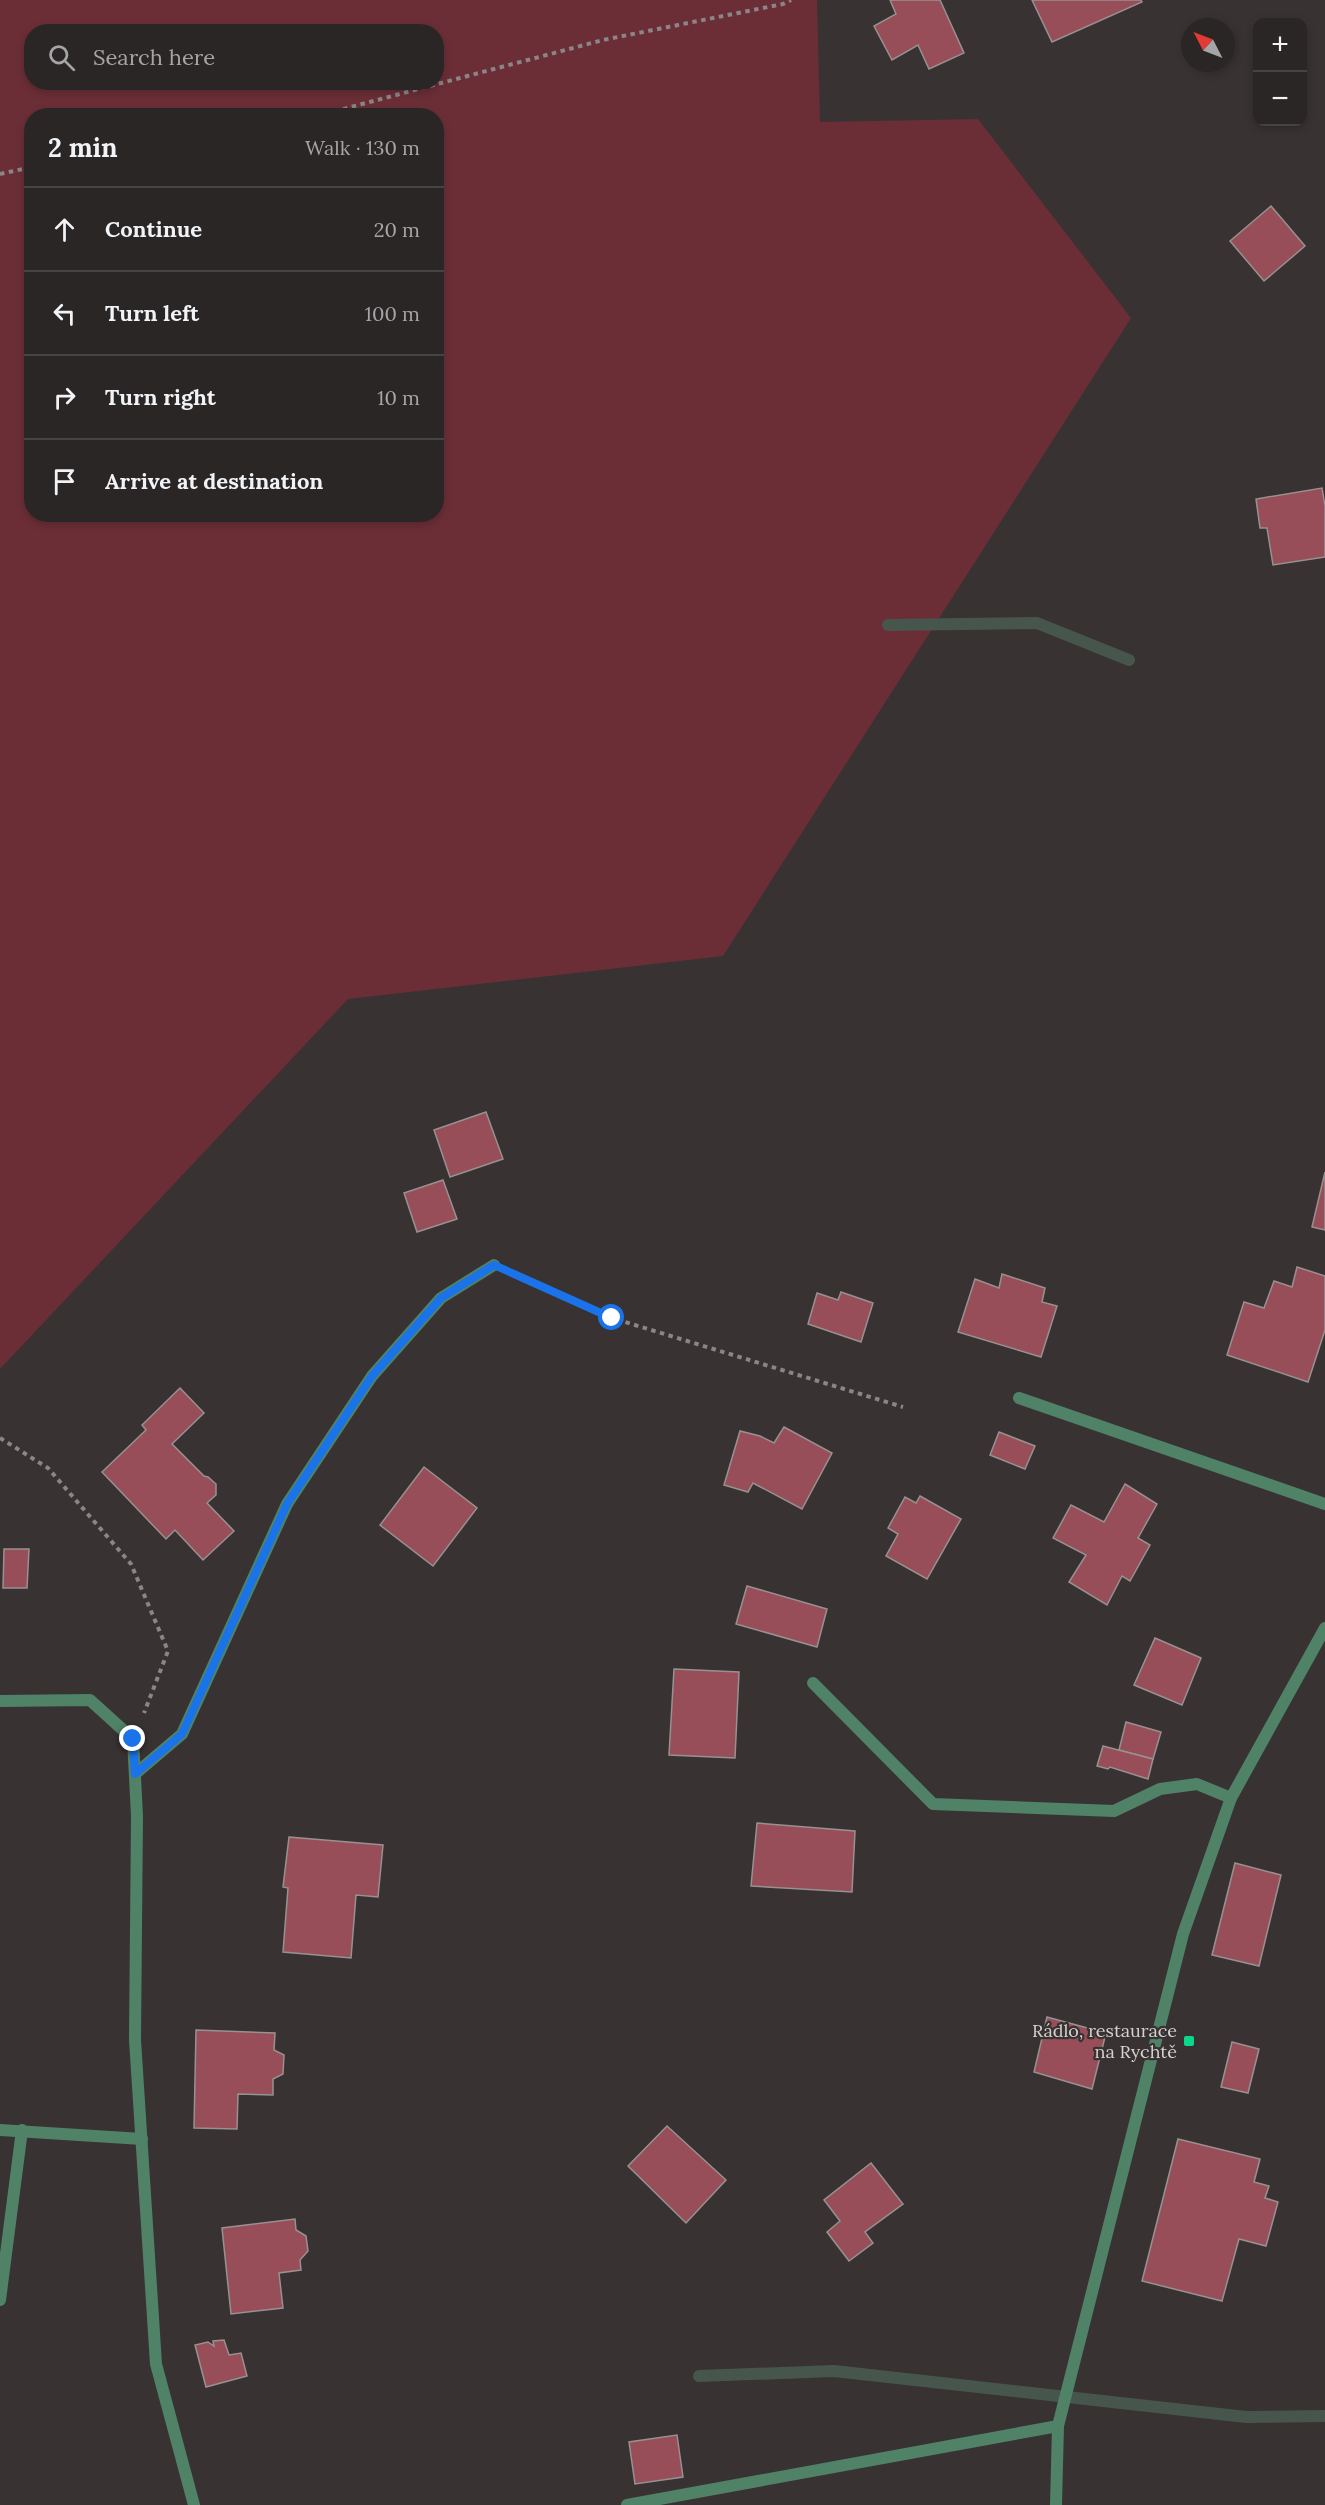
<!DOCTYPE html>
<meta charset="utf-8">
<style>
:root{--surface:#2a2626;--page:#322e2e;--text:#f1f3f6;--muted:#a5a5a7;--line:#464343}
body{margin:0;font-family:Lora,serif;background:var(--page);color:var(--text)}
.controls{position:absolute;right:18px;top:18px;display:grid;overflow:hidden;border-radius:12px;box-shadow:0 3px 9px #0003}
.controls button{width:54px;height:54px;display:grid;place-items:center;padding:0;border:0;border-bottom:2px solid var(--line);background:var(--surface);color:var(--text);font:30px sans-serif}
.compass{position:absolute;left:1181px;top:18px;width:54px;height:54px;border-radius:50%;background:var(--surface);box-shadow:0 3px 9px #0003;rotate:312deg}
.stop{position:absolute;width:18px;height:18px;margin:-14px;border:4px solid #1a73e8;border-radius:50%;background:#fff}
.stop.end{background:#1a73e8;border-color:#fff;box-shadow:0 2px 6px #0008}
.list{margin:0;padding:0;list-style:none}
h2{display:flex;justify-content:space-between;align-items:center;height:78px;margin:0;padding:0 24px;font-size:26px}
h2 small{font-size:20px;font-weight:400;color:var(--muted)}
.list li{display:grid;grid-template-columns:39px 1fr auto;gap:18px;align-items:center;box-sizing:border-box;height:84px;padding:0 24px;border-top:2px solid var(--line)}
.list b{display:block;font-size:22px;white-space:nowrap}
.list em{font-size:20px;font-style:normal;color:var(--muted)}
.icon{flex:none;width:33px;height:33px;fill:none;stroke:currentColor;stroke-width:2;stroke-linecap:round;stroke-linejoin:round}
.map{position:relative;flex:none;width:1325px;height:2505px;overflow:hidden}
.search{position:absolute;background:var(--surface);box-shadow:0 3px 9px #0003;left:24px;top:24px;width:420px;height:66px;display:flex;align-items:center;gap:15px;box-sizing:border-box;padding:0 21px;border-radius:24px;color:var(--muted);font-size:22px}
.panel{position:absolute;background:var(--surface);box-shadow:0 3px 9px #0003;left:24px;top:108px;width:420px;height:414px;border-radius:24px}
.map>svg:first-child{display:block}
.green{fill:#6b2e37;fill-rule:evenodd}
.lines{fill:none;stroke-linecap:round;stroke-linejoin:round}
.stream{stroke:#46564d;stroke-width:12}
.building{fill:#974e58;stroke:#989191;stroke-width:1.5}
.path{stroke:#8a8586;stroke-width:4;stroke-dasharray:4.5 4.5;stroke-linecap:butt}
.service{stroke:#4f8266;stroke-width:12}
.minor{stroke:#4f8266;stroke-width:12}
.tertiary{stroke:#4f8266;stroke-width:12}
.route{stroke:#1a73e8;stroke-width:8}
.poi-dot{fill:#08d98b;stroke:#383233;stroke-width:2}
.labels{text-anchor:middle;stroke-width:4.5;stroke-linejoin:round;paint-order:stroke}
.poi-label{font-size:18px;fill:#d5d1d1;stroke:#383233;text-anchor:end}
</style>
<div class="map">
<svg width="1325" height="2505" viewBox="0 0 1325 2505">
<rect width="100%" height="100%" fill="#383233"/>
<path class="green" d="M0,0h817l3,122 158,-3 153,199 -408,638 -375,43 -348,370zM32,32h404v50h-404zM32,116h404v398h-404z"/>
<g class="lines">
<g class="stream">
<polyline points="888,625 1037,623 1129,660"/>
<polyline points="699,2376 834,2371 1246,2417 1325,2416"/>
</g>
</g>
<g class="building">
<polygon points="890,0 940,0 964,53 929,69 918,45 892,60 874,26 896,14"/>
<polygon points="1032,0 1141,0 1142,2 1052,42"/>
<polygon points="1271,206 1305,246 1264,281 1230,241"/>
<polygon points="1322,488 1325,506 1325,557 1273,565 1267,528 1260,528 1256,499"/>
<polygon points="486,1112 503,1159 450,1177 434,1130"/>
<polygon points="1325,1172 1325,1230 1312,1227"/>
<polygon points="443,1180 457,1219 417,1232 404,1193"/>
<polygon points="1297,1267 1325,1276 1325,1330 1308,1382 1227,1355 1244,1302 1264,1308 1274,1281 1292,1287"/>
<polygon points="1002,1274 1045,1288 1042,1302 1057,1306 1041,1357 958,1332 975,1279 999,1288"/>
<polygon points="841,1292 873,1303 861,1342 808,1324 817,1293 838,1300"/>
<polygon points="180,1388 204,1413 172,1444 204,1476 208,1477 216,1484 216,1495 207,1503 234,1531 203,1560 175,1530 166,1539 102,1472 146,1430 142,1425"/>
<polygon points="784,1427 832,1453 802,1509 753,1483 748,1492 724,1485 740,1431 760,1436 774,1443"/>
<polygon points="999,1432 1035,1446 1025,1469 990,1455"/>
<polygon points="424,1467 477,1508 433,1566 380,1525"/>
<polygon points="1125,1484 1157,1504 1138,1538 1150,1545 1130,1581 1122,1576 1107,1605 1069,1582 1086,1555 1053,1538 1071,1505 1104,1522"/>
<polygon points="920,1496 961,1519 927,1579 886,1556 898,1534 888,1528 905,1497 916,1503"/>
<polygon points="4,1549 29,1549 27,1588 3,1588"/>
<polygon points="747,1586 827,1609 817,1647 736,1624"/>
<polygon points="1155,1638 1201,1658 1182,1705 1134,1685"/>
<polygon points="674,1669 739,1672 735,1758 669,1755"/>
<polygon points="1126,1722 1161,1732 1153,1759 1119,1750"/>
<polygon points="1103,1746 1153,1759 1148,1779 1110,1767 1108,1769 1097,1766"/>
<polygon points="757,1823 855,1831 852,1892 751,1886"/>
<polygon points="289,1837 383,1845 378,1897 356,1895 351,1958 283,1952 288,1888 283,1887"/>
<polygon points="1235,1863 1281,1875 1259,1966 1212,1955"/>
<polygon points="1047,2017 1106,2033 1092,2089 1034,2072"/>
<polygon points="196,2030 275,2033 274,2050 284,2055 283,2074 273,2079 273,2095 238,2094 237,2129 194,2128"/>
<polygon points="1232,2042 1259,2049 1248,2093 1221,2087"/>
<polygon points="667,2126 726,2180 686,2223 628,2166"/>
<polygon points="1178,2139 1260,2159 1254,2182 1269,2186 1265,2198 1278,2202 1266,2246 1239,2239 1222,2301 1142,2281"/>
<polygon points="871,2163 903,2204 865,2232 873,2243 849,2261 827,2232 840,2221 824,2200"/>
<polygon points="295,2219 296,2230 306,2236 308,2251 300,2260 301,2270 279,2273 283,2308 231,2314 222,2228"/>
<polygon points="224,2340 229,2355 241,2353 247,2376 206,2387 195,2345 208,2342 214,2346 213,2341"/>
<polygon points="677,2435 683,2477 635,2484 629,2442"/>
</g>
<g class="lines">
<g class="path">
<polyline points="317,116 603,40 783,4 791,0"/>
<polyline points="0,174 32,167"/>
<polyline points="518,1276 612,1318 903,1407"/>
<polyline points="0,1438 48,1468 131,1564 168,1651 144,1713"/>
</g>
<polyline class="service" points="1019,1398 1325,1504"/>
<g class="minor">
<polyline points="813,1683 933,1804 1114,1811 1160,1789 1197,1784 1231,1798"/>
<polyline points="0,1701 90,1700 133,1739 137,1816 135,2040 156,2364 194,2505"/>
<polyline points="135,1774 182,1734 287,1504 372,1376 441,1298 494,1265"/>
<polyline points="0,2130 142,2139"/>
<polyline points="0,2300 22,2130"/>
<polyline points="627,2505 1058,2426"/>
</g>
<polyline class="tertiary" points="1056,2505 1058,2426 1183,1934 1231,1798 1325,1628"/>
</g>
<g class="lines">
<polyline class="route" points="133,1739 135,1774 182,1734 287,1504 372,1376 441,1298 494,1265 612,1318"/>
</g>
<rect class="poi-dot" x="1183" y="2035" width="12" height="12" rx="3"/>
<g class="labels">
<g class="poi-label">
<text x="1177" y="2037">Rádlo, restaurace<tspan x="1177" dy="21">na Rychtě</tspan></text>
</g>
</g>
</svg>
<div class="controls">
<button>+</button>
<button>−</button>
</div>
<svg class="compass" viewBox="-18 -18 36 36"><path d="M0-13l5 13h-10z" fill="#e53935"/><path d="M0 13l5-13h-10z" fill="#a5a5a7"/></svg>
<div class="stop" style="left:612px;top:1318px"></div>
<div class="stop end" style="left:133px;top:1739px"></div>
<div class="search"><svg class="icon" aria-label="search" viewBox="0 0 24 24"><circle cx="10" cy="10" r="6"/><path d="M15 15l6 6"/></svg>Search here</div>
<section class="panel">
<h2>2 min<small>Walk · 130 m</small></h2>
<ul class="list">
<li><svg class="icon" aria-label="ahead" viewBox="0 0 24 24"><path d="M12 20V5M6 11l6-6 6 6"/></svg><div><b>Continue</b></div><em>20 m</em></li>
<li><svg class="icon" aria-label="left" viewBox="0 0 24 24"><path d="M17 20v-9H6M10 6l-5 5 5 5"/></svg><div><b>Turn left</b></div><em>100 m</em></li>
<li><svg class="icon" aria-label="right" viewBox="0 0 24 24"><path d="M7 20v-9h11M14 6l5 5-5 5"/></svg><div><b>Turn right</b></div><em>10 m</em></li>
<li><svg class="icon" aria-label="arrive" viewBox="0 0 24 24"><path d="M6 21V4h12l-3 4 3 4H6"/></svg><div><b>Arrive at destination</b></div></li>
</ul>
</section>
</div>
